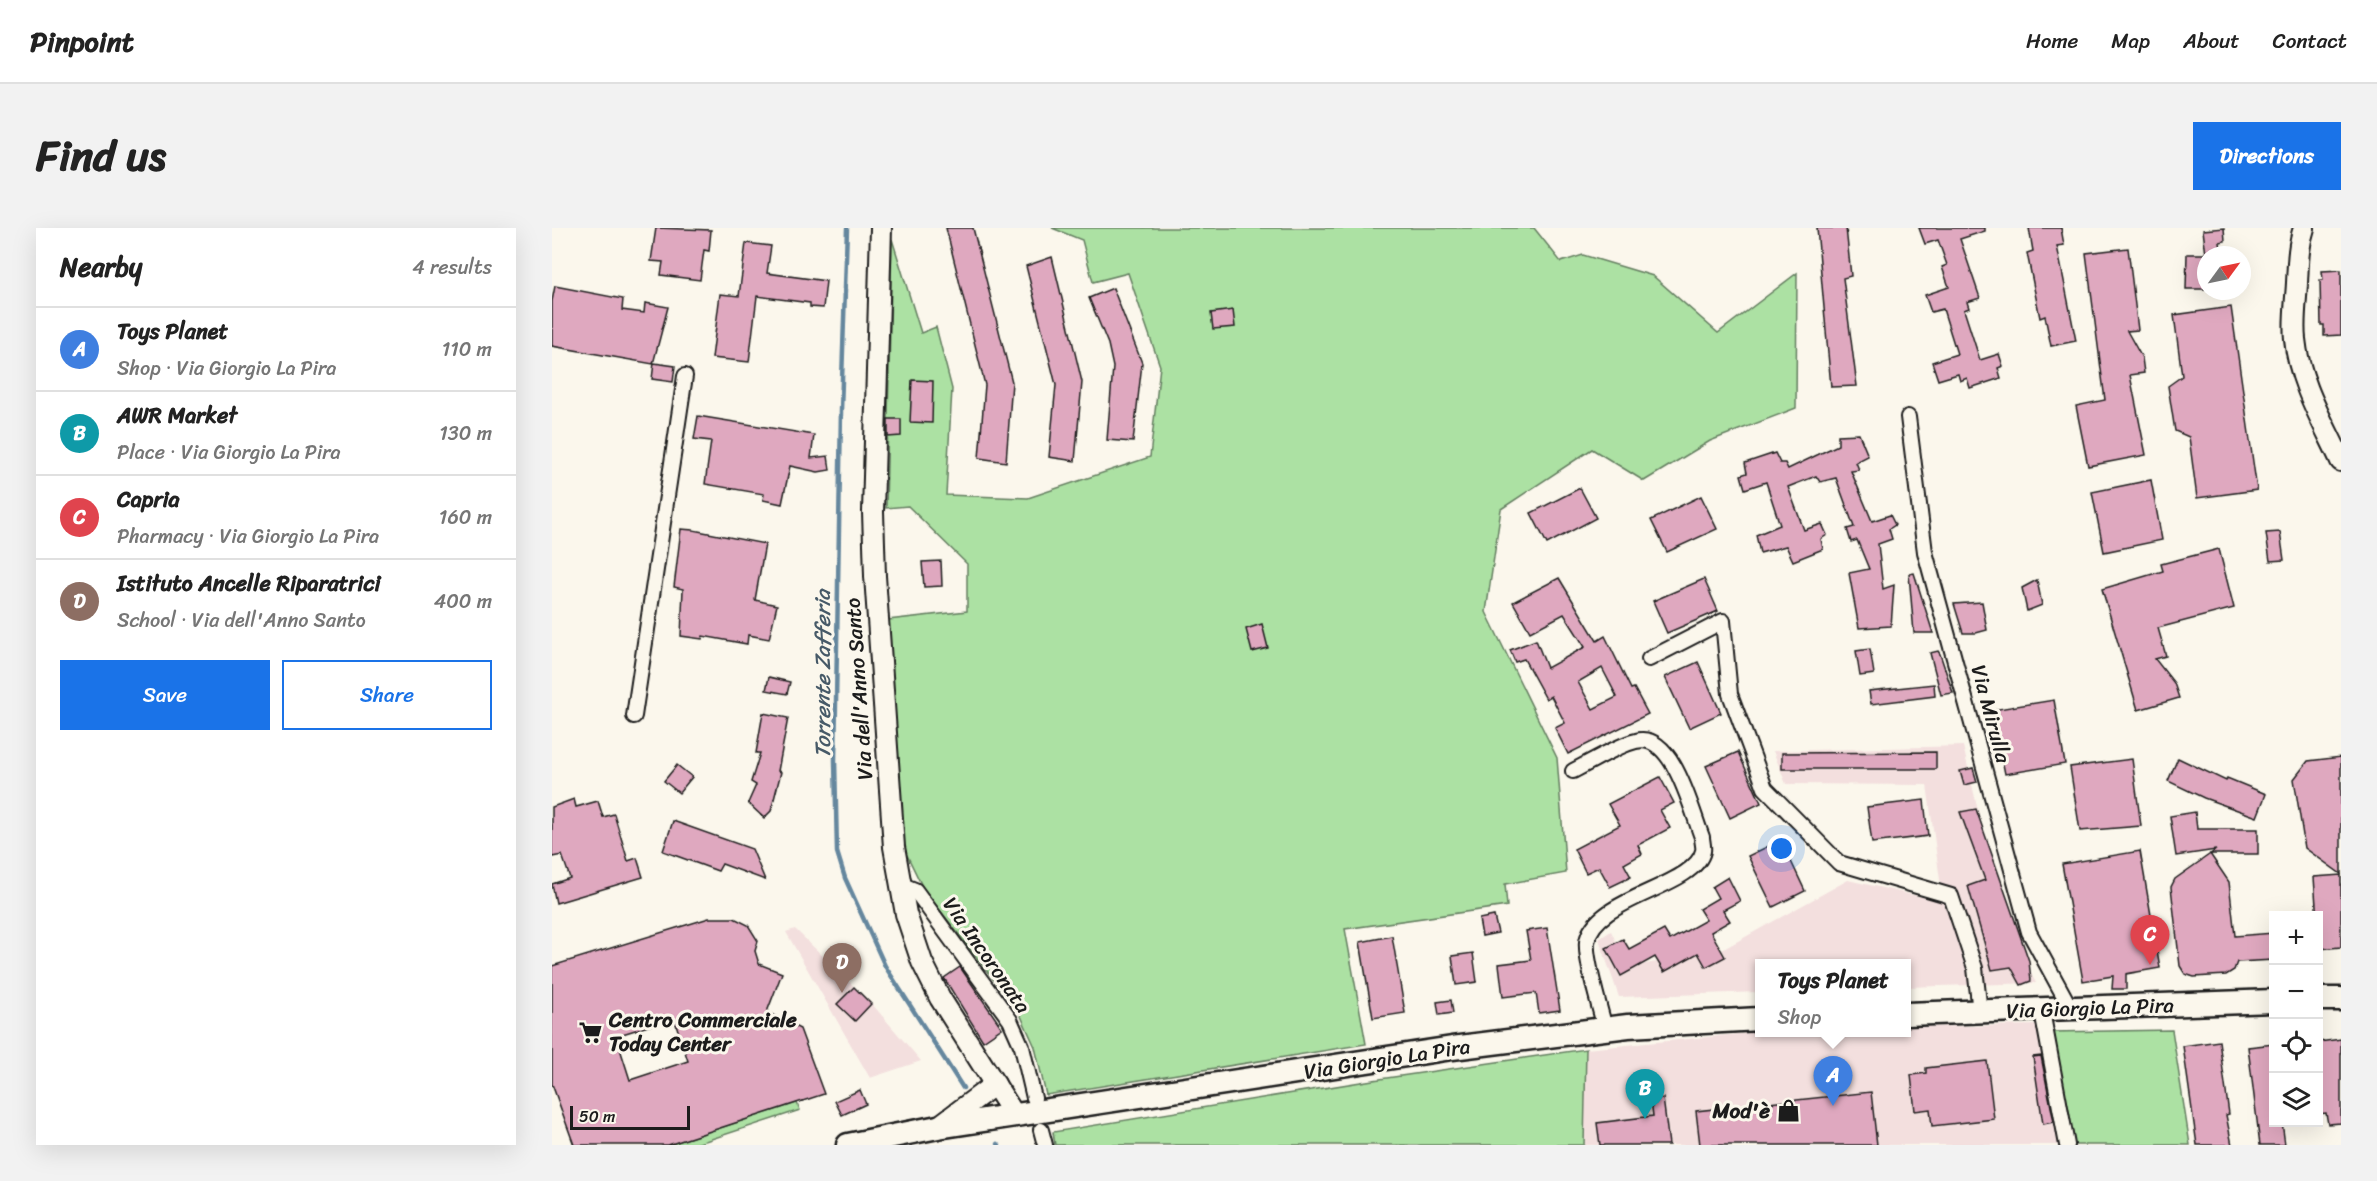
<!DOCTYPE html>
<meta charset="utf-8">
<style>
:root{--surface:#fff;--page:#f2f2f2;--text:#222;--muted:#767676;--line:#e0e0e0;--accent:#1a73e8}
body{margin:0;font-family:Sriracha,sans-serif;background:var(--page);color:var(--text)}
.controls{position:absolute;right:18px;bottom:18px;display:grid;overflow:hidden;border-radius:0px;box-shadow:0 6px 24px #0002}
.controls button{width:54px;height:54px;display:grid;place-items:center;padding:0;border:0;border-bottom:2px solid var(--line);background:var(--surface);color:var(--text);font:30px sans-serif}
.compass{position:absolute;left:1645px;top:18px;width:54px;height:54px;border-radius:50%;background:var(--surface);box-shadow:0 6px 24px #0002;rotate:57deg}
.scale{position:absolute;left:18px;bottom:15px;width:120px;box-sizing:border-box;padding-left:6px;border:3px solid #1c1c1c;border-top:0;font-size:16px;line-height:21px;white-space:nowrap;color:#1c1c1c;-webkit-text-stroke:4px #fbf7ec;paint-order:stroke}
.you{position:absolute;left:1230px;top:621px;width:21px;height:21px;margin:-15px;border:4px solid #fff;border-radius:50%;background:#1a73e8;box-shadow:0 0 0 9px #1a73e833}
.badge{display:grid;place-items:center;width:39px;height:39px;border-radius:50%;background:var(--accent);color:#fff;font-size:20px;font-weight:700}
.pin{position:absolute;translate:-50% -50px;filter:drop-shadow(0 2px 3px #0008)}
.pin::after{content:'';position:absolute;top:32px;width:21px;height:18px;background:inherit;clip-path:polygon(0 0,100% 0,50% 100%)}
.popup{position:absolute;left:1203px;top:731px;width:156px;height:78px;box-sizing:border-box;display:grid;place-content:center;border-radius:0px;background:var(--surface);filter:drop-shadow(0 2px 4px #0005);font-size:20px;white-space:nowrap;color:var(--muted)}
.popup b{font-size:22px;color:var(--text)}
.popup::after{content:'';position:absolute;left:50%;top:100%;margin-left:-12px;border:12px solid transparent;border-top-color:var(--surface)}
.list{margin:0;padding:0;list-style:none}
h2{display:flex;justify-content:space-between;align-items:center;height:78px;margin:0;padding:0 24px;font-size:26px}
h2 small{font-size:20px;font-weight:400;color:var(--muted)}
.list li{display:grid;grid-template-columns:39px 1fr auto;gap:18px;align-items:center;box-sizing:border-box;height:84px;padding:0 24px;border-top:2px solid var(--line)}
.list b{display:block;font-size:22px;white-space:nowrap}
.list p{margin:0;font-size:20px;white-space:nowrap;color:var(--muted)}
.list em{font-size:20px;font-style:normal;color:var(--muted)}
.actions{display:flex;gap:12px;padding:18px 24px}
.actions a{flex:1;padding:14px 0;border:2px solid var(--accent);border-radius:0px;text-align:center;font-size:21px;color:var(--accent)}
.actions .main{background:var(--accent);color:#fff}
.icon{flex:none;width:33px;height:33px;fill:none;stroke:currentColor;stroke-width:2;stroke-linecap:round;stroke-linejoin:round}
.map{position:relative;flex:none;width:1789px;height:917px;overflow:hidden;border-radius:0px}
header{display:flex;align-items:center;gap:36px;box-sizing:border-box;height:84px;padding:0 30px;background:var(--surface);border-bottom:2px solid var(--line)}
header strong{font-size:28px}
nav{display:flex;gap:33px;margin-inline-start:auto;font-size:21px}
.intro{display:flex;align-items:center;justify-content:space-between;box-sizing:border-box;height:144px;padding:0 36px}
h1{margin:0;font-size:42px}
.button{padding:15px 27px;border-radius:0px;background:var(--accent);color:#fff;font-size:21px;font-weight:700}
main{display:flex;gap:36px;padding:0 36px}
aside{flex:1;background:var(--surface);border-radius:0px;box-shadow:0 6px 24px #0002}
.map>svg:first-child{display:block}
.built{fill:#f3dfde}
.green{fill:#ace1a3;stroke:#647e60;stroke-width:1.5}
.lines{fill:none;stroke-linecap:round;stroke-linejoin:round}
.stream{stroke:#65879e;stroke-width:4.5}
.building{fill:#dfa8bf;stroke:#1c1c1c;stroke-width:1.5;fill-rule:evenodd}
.street-casing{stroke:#1c1c1c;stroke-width:18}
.secondary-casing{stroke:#1c1c1c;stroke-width:24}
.primary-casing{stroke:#1c1c1c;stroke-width:27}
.street{stroke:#fbf7ec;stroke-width:14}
.secondary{stroke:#fbf7ec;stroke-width:20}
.primary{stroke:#fbf7ec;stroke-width:22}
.labels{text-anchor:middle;stroke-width:6;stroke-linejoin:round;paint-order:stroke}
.street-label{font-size:21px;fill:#1c1c1c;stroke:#fbf7ec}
.poi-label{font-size:21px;font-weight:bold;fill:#1c1c1c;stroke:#fbf7ec;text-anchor:start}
.water-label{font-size:22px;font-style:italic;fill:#475a68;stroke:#fbf7ec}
</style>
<header>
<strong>Pinpoint</strong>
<nav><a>Home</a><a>Map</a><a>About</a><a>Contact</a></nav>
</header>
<div class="intro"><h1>Find us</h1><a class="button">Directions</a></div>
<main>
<aside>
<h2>Nearby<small>4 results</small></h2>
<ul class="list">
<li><span class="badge" style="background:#3f7fe0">A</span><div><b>Toys Planet</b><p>Shop · Via Giorgio La Pira</p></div><em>110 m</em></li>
<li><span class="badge" style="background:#0f9aa8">B</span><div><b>AWR Market</b><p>Place · Via Giorgio La Pira</p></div><em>130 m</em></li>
<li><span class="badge" style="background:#e0444e">C</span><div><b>Capria</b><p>Pharmacy · Via Giorgio La Pira</p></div><em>160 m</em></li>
<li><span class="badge" style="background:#8d6e63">D</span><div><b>Istituto Ancelle Riparatrici</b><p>School · Via dell'Anno Santo</p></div><em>400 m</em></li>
</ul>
<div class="actions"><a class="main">Save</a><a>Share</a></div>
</aside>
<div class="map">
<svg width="1789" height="917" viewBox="0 0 1789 917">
<rect width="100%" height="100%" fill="#fbf7ec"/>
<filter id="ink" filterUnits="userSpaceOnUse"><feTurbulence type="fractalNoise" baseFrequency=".0167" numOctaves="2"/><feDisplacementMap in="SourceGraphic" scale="12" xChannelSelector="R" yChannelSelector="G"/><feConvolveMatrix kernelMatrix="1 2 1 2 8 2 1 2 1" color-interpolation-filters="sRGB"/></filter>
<g filter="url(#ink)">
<g class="built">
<polygon points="1411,518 1453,699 1484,755 1355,759 1354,736 1208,736 1207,764 1067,769 1047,711 1059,703 1076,739 1168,723 1296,652 1391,674 1375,557 1234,556 1221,523"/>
<polygon points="243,701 320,776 369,833 318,850 234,704"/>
<polygon points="1490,797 1511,917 1032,917 1034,821 1207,804 1354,804 1355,799"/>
</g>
<g class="green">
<polygon points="500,0 982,0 1009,34 1031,27 1101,48 1166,105 1245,45 1244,180 1158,213 1092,253 1040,221 949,281 934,384 1005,530 1014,645 953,656 955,678 793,701 814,816 494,867 483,819 468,786 371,660 354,625 348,598 344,560 336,392 415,383 415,336 356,278 334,280 340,11 369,105 384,99 400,161 394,267 476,270 598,229 608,138 576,45 541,54 530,12"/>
<polygon points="1620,802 1638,917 1522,917 1499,804"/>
<polygon points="1034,821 1032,917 503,917 501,904 821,852"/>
<polygon points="245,875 248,882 141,917 116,917"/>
</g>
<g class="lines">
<g class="stream">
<polyline points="295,0 289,183 283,532 285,624 293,650 333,738 411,860"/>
<polyline points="446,916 447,917"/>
</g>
</g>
<g class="building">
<polygon points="104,0 159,2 157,23 152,22 148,52 109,47 111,34 99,33"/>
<polygon points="394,0 421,0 460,154 454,234 427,230 433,157"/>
<polygon points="1265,0 1294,0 1299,48 1291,50 1305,158 1279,159"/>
<polygon points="1367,0 1433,0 1433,3 1408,11 1428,70 1415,74 1417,80 1412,82 1428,132 1447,126 1451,138 1446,140 1449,150 1418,160 1415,150 1408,153 1406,146 1386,152 1380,134 1405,126 1391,81 1379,84 1373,67 1397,59 1390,39 1395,37 1386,12 1373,16"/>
<polygon points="1477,0 1509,0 1512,17 1505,18 1524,113 1499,118 1493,88 1488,90 1475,25 1481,23"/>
<polygon points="1672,0 1673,13 1668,14 1670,27 1654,27 1651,2"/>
<polygon points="194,15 219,18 215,45 274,53 271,80 258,79 258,75 205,68 197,134 160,130 168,66 187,68"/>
<polygon points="1576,20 1586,102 1575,103 1590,130 1592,145 1578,147 1594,227 1536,238 1524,178 1553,172 1534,25"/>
<polygon points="1635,26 1654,26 1654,61 1634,61"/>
<polygon points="500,29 530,154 523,233 497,229 504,157 474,38"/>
<polygon points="1789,42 1789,107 1772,108 1772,97 1769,97 1768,52 1771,52 1770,43"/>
<polygon points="3,58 71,71 70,82 92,85 93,75 116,79 101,136 0,118 0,73"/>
<polygon points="561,60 590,135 581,214 555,212 561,139 556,116 537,70"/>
<polygon points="1679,79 1705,262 1645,270 1637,209 1623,203 1616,158 1630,148 1622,87"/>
<polygon points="681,82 683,99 661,101 659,85"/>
<polygon points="102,135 123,138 121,154 100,151"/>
<polygon points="360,152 381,153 380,195 358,194"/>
<polygon points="146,188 262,207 259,230 276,228 278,242 266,244 238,238 230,276 211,272 212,266 153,256 159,213 142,211"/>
<polygon points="336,191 349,191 349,208 336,209"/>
<polygon points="1307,206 1316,228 1304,234 1307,242 1299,243 1320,293 1338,287 1343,297 1337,301 1340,311 1326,316 1331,361 1342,357 1339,398 1307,400 1297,345 1317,341 1305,312 1299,314 1295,301 1302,299 1284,250 1268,254 1264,248 1236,259 1252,302 1270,296 1275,307 1269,311 1271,321 1241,333 1234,318 1208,325 1204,307 1228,297 1214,254 1193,261 1189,247 1195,245 1193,235 1223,225 1228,235 1233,235 1236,241 1286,217 1286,207"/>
<polygon points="1599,252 1610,312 1552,324 1540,264"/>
<polygon points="1028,260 1044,290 995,316 979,285"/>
<polygon points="1149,268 1165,301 1115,324 1099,292"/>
<polygon points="129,301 141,302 213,316 203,372 225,377 217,411 196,407 195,416 151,408 150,411 129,408 131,361 122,359"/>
<polygon points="1728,304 1732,332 1718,333 1714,305"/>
<polygon points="1667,321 1682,380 1606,400 1614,428 1603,431 1622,455 1627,470 1586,482 1550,361 1611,343 1609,336"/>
<polygon points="389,333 390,358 372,359 370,334"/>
<polygon points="1362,345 1381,405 1362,405 1357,346"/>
<path d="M1007,350l38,63 8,-5 26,53 3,-1 14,26 -80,40 -13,-26 10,-5 -14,-27 -5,3 -22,-40 -9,3 -5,-12 26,-10 11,28 38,-21 -21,-33 -34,18 -17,-30zM1050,440l15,29 -24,12 -15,-27z"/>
<polygon points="1152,351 1166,383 1115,405 1101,373"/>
<polygon points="1485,352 1490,377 1475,383 1470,360"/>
<polygon points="1430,374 1435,402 1424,405 1411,405 1402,376"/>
<polygon points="710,396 716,420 700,424 694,401"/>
<polygon points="1318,421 1322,446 1308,448 1304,423"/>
<polygon points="1386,423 1388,426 1401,465 1389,467 1378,425"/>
<polygon points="1146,434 1169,485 1137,500 1113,449"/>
<polygon points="217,449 238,454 235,466 214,462"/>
<polygon points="1382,456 1383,468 1319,476 1317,463"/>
<polygon points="1502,472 1513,536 1453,546 1440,482"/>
<polygon points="211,485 236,490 226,543 229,544 219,583 212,590 196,575 204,557 199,554 208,525 204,525"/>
<polygon points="1186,524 1209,575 1178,590 1154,538"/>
<polygon points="1384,524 1384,541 1230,541 1230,525"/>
<polygon points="1789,529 1789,646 1753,620 1742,551 1756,533"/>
<polygon points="1626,530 1674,553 1675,550 1714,566 1705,589 1652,570 1616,553"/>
<polygon points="1580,531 1589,598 1528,603 1518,539"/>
<polygon points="125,537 140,549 127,565 112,553"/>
<polygon points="1421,540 1425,554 1412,557 1408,543"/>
<polygon points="1108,549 1122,575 1108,582 1118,600 1086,617 1090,626 1072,636 1079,649 1058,659 1047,639 1034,645 1022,621 1068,597 1056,576"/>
<polygon points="22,571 24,579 46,573 51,589 62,586 76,633 85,630 91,649 4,675 0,656 18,650 10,627 0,629 0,579"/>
<polygon points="1372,572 1376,608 1320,615 1315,579"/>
<polygon points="1424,581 1477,733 1479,753 1469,757 1459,739 1440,742 1416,658 1433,652 1408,584"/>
<polygon points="1643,584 1645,601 1706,601 1706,626 1658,626 1677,654 1683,708 1722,705 1722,732 1685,734 1682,742 1674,747 1642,749 1633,746 1628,738 1619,659 1623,651 1664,622 1624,628 1618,588"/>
<polygon points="121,593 200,621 213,652 170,636 166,643 111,623"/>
<polygon points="1229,612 1253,663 1221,679 1196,628"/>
<polygon points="1588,623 1608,740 1574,746 1574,761 1560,761 1561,748 1531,753 1510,636"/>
<polygon points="1789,647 1789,719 1767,721 1762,649"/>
<polygon points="1176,649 1188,673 1171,682 1178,693 1159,704 1173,729 1154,739 1146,725 1112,744 1103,729 1069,748 1054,720 1071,711 1077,721 1112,702 1118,712 1154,692 1147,681 1166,670 1160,659"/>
<polygon points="942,688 946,705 930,708 927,691"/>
<path d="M157,690h25l14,7 10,16 -3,10 4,13 23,9 -15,39 33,17 24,65 -156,51h-94l-22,-61v-118zM122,790l14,43 -58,19 -14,-44z"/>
<polygon points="995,700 1008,782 987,785 984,765 951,769 947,736 979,732 974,703"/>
<polygon points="840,708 853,785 821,790 808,714"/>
<polygon points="921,725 925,754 904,757 900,728"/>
<polygon points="408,739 450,800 431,813 392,750"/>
<polygon points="302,759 319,776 303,793 285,776"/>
<polygon points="899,772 901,785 887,787 885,774"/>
<polygon points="1789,811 1789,895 1776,896 1774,885 1767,886 1767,814"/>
<polygon points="1667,813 1677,886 1674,887 1680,917 1645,917 1631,818"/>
<polygon points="1722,816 1722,894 1730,894 1733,917 1708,917 1696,819"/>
<polygon points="1489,828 1502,894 1491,896 1481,829"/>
<polygon points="1435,833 1442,891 1380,898 1378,881 1363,883 1359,847 1374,845 1374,840"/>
<polygon points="308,862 314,876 290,887 283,873"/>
<polygon points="1319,864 1325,917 1148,917 1144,883"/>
<polygon points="1111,870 1117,917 1048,917 1045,895 1101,888 1099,872"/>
</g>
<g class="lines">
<defs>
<g id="street">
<polyline points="1356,189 1373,324 1477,704 1519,781"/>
<polyline points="1097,431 1171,393 1178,466 1213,560 1287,635 1399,668 1423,740 1428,784"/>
<polyline points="82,488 133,148"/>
<path d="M1021,543c18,-9 45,-26 63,-30 37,-10 56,71 66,96 0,4 2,10 1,14 -8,37 -110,46 -116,91 -2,17 13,67 18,86"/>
<polyline points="348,656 363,662 458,792 470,819 482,870"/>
<polyline points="1490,783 1515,917"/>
<polyline points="489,902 493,917"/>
</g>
<g id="secondary">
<polyline points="329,0 321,284 323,348 342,619 354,686 370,734 388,770 463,888"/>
<path d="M1752,0c-6,18 -6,36 -7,55 -1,19 -4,38 -2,56 4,43 28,83 46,122"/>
<polyline points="386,899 443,856"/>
</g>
<g id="primary">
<polyline points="1766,771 1789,771"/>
<polyline points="1354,786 1722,773"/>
<polyline points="296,917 386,899 900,820 1076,798 1208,791"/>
</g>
</defs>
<use href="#street" class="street-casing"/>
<use href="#secondary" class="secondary-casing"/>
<use href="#primary" class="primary-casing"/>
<use href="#street" class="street"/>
<use href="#secondary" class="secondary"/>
<use href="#primary" class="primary"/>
</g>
</g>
<defs>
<symbol id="supermarket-bare" viewBox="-9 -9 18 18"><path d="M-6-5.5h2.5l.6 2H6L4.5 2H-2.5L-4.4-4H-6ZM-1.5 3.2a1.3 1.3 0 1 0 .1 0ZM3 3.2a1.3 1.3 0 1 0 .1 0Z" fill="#1c1c1c" stroke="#fbf7ec" stroke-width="2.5" paint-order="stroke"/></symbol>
<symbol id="shop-bare" viewBox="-9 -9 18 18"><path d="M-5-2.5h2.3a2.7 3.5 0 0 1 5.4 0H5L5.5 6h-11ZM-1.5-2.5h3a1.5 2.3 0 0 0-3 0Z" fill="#1c1c1c" stroke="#fbf7ec" stroke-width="2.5" paint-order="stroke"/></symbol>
</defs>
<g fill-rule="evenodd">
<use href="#supermarket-bare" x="22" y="788" width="33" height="33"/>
<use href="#shop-bare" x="1220" y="866" width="33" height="33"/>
</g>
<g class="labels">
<g class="street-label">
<text transform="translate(307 461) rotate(-94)" y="7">Via dell'Anno Santo</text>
<text transform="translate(1439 486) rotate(75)" y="7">Via Mirulla</text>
<text transform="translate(435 727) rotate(55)" y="7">Via Incoronata</text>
<text transform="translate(1538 780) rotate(-2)" y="7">Via Giorgio La Pira</text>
<text transform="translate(835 831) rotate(-9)" y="7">Via Giorgio La Pira</text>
</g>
<g class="poi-label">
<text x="57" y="799">Centro Commerciale<tspan x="57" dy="24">Today Center</tspan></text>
<text x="1218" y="890" text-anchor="end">Mod'è</text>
</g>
<g class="water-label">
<text transform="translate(270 446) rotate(-90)" y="8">Torrente Zafferia</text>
</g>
</g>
</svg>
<div class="controls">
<button>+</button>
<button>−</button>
<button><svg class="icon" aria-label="locate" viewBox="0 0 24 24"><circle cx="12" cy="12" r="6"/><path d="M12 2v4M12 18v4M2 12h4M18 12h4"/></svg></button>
<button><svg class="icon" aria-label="layers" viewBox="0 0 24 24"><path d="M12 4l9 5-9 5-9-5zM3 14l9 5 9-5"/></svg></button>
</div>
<svg class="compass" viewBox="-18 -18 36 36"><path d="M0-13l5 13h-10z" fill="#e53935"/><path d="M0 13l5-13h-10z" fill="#767676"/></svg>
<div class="scale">50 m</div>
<div class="you"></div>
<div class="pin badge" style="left:1281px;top:878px;background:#3f7fe0">A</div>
<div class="popup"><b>Toys Planet</b>Shop</div>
<div class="pin badge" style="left:1093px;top:891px;background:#0f9aa8">B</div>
<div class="pin badge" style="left:1598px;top:737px;background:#e0444e">C</div>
<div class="pin badge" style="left:290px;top:765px;background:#8d6e63">D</div>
</div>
</main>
